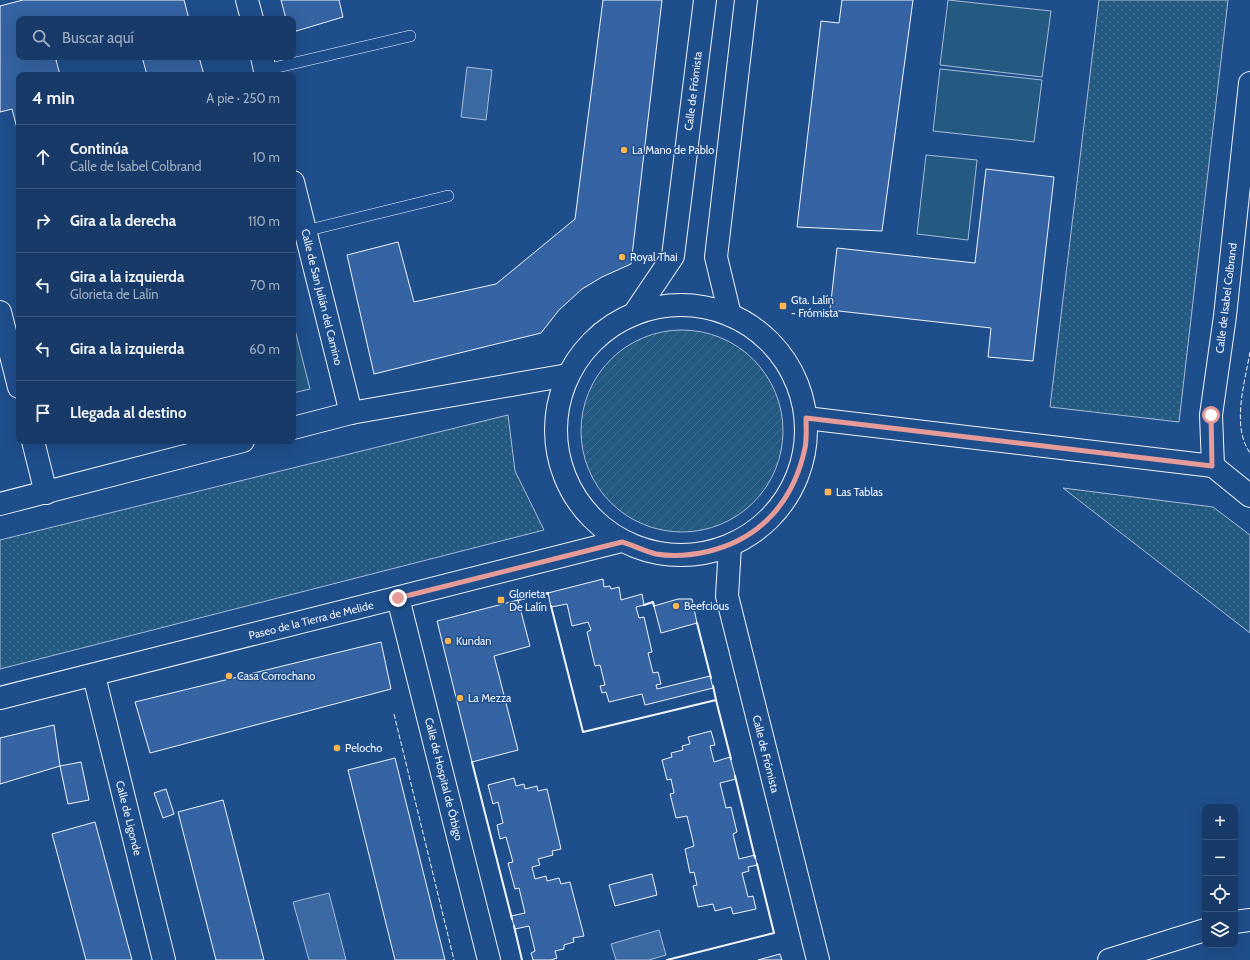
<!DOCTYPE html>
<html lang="es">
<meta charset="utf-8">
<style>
:root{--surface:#173a69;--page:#20416f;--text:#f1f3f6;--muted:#9eadc0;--line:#36547d}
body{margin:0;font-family:Cabin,sans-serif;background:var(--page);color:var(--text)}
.controls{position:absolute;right:12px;bottom:12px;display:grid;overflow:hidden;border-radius:8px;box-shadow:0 4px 16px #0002}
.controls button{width:36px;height:36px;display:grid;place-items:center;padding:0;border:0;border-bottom:1px solid var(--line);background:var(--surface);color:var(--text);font:20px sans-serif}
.stop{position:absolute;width:12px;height:12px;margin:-9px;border:3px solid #e69b98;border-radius:50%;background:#fff}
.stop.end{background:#e69b98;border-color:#fff;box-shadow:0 1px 4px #0008}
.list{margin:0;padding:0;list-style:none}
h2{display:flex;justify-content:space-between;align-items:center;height:52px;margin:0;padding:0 16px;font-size:17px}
h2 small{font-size:13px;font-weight:400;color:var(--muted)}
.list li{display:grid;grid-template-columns:26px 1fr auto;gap:12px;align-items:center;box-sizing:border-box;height:64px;padding:0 16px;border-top:1px solid var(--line)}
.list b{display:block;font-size:15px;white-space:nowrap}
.list p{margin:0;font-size:13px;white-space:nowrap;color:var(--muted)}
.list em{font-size:13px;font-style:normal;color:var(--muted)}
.icon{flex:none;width:22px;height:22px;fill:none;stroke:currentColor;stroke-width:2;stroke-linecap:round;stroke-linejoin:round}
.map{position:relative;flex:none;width:1250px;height:960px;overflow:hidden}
.search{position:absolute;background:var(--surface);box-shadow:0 4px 16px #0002;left:16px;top:16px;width:280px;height:44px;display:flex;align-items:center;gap:10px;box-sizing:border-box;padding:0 14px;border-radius:8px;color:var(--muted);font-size:15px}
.panel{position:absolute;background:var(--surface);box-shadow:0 4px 16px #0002;left:16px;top:72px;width:280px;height:372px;border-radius:8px}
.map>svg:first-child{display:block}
.grass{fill:#245a82;stroke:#a8bbd7}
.park{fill:url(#park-dots);stroke:#a8bbd7}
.garden{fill:url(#garden-furrows);stroke:#a8bbd7}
.water{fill:#3b69a3;stroke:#a8bbd7}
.building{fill:#3563a3;stroke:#f2f6ff}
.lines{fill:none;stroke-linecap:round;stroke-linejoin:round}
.service-casing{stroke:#f2f6ff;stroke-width:12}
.minor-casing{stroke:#f2f6ff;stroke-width:24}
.service{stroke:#1f4e8c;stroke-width:11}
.minor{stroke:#1f4e8c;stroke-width:22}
.fence{stroke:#f2f6ff;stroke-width:1;stroke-dasharray:5 2;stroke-linecap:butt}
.wall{stroke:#f2f6ff;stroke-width:2}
.route{stroke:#e69b98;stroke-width:5}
.poi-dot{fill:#ffb74d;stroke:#1f4e8c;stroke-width:1.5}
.labels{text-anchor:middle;stroke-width:3;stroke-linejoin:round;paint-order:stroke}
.street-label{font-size:11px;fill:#f2f6ff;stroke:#1f4e8c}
.poi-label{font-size:11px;fill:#f2f6ff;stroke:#1f4e8c;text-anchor:start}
</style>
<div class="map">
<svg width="1250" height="960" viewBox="0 0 1250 960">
<defs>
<pattern id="park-dots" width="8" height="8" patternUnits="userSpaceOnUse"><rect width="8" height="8" fill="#245a82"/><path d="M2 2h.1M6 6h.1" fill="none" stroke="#447295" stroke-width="1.8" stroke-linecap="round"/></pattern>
<pattern id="garden-furrows" width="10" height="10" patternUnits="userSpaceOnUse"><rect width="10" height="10" fill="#245a82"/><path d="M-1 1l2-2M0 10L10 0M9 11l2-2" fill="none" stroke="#447295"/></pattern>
</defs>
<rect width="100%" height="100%" fill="#1f4e8c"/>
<g class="grass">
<polygon points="948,0 1051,11 1042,77 940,65"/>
<polygon points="940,69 1042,80 1034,142 933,131"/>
<polygon points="926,155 977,160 968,240 917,234"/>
<polygon points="293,322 310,389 293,393"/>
</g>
<g class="park">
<polygon points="1099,0 1228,0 1179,422 1050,407"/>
<polygon points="508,415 515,471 544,530 0,669 0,540"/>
<polygon points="1063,488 1213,507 1250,535 1250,633"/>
</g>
<circle class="garden" cx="682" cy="431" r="101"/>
<g class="water">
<polygon points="467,67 492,70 486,120 461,117"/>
<polygon points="329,893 346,960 309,960 293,902"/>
<polygon points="659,930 666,955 649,960 616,960 611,944"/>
</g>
<g class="building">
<polygon points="23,0 184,0 189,19 19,19 19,57 69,57 56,60 60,75 19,75 19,136 12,109 0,112 0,6"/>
<polygon points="281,0 339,0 343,17 293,32 293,19 286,19"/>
<polygon points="603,0 662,0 631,264 602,277 582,289 559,310 541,333 374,374 347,255 398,242 414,302 496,284 575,219"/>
<polygon points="842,0 913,0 882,231 797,227 821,21 839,23"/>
<polygon points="142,57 199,57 204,75 147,75"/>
<polygon points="986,169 1054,177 1033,361 988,357 991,328 830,310 837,248 975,263"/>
<polygon points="603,579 604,587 610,586 611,589 619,587 621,600 642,594 644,605 636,607 639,618 644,617 652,652 648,653 653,673 658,672 661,684 656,685 657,689 710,676 713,688 645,705 642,694 609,702 606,692 602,693 600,686 605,685 600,665 595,666 587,632 591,630 588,622 572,626 567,604 551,607 548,593"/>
<polygon points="678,599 692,599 697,623 661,633 654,606"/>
<polygon points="518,600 530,646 494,656 518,750 472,762 437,621"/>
<polygon points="381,642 391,689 150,753 135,702"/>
<polygon points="54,725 60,766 0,784 0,738"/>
<polygon points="711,731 715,745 710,746 714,762 730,757 736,779 720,783 726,808 731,807 737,832 733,834 739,859 755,855 757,865 748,867 749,871 742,873 748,897 753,896 756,909 733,914 731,907 715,911 713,904 698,907 693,886 697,885 694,872 690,873 685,849 694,846 687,816 676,818 670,794 674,793 671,779 667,780 662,760 672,757 671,753 683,750 682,746 690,744 688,737"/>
<polygon points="395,758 445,960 395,960 348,770"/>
<polygon points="81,762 89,800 68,804 60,766"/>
<polygon points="514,778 516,786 524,784 525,789 537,786 538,791 547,789 561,849 552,851 553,855 538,859 540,865 532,867 535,879 546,876 547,881 559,878 561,884 570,882 584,936 573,938 574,942 564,945 564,949 555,951 557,958 551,960 533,960 531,953 535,951 529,926 515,929 511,916 525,913 519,888 515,889 508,863 513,862 506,837 500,839 497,825 503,823 498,802 493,804 488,785"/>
<polygon points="166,789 174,814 163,818 154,793"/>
<polygon points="223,800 264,960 216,960 178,812"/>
<polygon points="95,822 132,960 86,960 52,834"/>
<polygon points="652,874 657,895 615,906 609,885"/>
<polygon points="780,954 782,960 758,960"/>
</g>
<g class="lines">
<defs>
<g id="service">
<polyline points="265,70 410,36"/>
<polyline points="305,231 448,196"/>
</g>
<g id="minor">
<polyline points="247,0 252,19"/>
<polyline points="262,57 266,75"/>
<polyline points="293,182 351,413"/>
<circle cx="681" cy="430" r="125"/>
<polyline points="0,312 19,387"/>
<polyline points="634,314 673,256 705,0"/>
<polyline points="730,315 716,257 746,0"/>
<polyline points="806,418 1213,466"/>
<polyline points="293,428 351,413 568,375"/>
<polyline points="33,441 46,493"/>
<polyline points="1213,466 1211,415 1225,316 1250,83"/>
<polyline points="1213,466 1250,496"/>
<polyline points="0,504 243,441"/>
<polyline points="730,546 727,596 818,960"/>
<polyline points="398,598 489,960"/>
<polyline points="94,676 164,960"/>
<polyline points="0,698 621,541"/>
<polyline points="1235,922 1250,920"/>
<polyline points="1109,960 1205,930"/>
</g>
</defs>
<use href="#service" class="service-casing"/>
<use href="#minor" class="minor-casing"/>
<use href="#service" class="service"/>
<use href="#minor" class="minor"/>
<g class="fence">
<path d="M1250,352c-5,30 -19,74 0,101"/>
<polyline points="394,714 454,960"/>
</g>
<g class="wall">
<polyline points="518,600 548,593 548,594"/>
<polyline points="644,605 653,602 654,606"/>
<polyline points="551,606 583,732 716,700 731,759"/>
<polyline points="697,623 711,678"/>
<polyline points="713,686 716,700"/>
<polyline points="472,762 512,919"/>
<polyline points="735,776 755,858"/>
<polyline points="514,926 522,960"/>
<polyline points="667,960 774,933 757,864"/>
</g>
</g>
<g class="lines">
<path class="route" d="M398,598l224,-56c11,3 22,9 34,12 17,3 37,1 54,-3 52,-13 84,-51 95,-103 2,-9 1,-21 1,-30l406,48 -1,-51"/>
</g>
<g class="poi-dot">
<circle cx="624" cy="150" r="4"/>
<circle cx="622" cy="257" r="4"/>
<rect x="779" y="302" width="8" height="8" rx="2"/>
<rect x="824" y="488" width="8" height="8" rx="2"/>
<rect x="497" y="596" width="8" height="8" rx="2"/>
<circle cx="676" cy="606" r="4"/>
<circle cx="448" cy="641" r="4"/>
<circle cx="229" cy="676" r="4"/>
<circle cx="460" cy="698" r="4"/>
<circle cx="337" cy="748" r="4"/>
</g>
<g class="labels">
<g class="street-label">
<text transform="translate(693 91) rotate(-83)" y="4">Calle de Frómista</text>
<text transform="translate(322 297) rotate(76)" y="4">Calle de San Julián del Camino</text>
<text transform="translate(1226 298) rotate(-83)" y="4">Calle de Isabel Colbrand</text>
<text transform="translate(311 620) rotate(-14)" y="4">Paseo de la Tierra de Melide</text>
<text transform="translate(766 754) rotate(76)" y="4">Calle de Frómista</text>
<text transform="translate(444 779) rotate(76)" y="4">Calle de Hospital de Órbigo</text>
<text transform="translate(129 818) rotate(76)" y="4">Calle de Ligonde</text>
</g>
<g class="poi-label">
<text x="632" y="154">La Mano de Pablo</text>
<text x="630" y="261">Royal Thai</text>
<text x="791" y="304">Gta. Lalín<tspan x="791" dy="13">- Frómista</tspan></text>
<text x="836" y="496">Las Tablas</text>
<text x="509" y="598">Glorieta<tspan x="509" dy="13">De Lalín</tspan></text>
<text x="684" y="610">Beefcious</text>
<text x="456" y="645">Kundan</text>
<text x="237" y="680">Casa Corrochano</text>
<text x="468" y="702">La Mezza</text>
<text x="345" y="752">Pelocho</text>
</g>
</g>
</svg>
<div class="controls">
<button>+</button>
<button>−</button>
<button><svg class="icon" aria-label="locate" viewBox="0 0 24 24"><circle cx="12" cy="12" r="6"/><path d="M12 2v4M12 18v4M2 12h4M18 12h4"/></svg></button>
<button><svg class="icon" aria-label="layers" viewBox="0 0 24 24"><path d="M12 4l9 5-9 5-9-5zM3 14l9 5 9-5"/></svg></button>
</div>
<div class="stop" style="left:1211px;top:415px"></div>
<div class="stop end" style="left:398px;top:598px"></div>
<div class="search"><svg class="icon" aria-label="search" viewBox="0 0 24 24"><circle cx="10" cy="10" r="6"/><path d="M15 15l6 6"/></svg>Buscar aquí</div>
<section class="panel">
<h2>4 min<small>A pie · 250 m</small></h2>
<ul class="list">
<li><svg class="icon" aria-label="ahead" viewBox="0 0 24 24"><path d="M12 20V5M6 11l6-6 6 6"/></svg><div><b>Continúa</b><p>Calle de Isabel Colbrand</p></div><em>10 m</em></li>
<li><svg class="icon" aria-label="right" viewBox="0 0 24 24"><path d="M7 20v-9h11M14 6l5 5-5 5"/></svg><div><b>Gira a la derecha</b></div><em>110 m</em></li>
<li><svg class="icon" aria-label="left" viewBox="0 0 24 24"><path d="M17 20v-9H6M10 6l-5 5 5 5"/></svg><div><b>Gira a la izquierda</b><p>Glorieta de Lalín</p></div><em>70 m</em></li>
<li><svg class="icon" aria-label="left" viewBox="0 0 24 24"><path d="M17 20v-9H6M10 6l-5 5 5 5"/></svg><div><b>Gira a la izquierda</b></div><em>60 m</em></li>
<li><svg class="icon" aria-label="arrive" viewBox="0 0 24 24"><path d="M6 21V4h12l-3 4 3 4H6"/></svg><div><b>Llegada al destino</b></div></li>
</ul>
</section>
</div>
